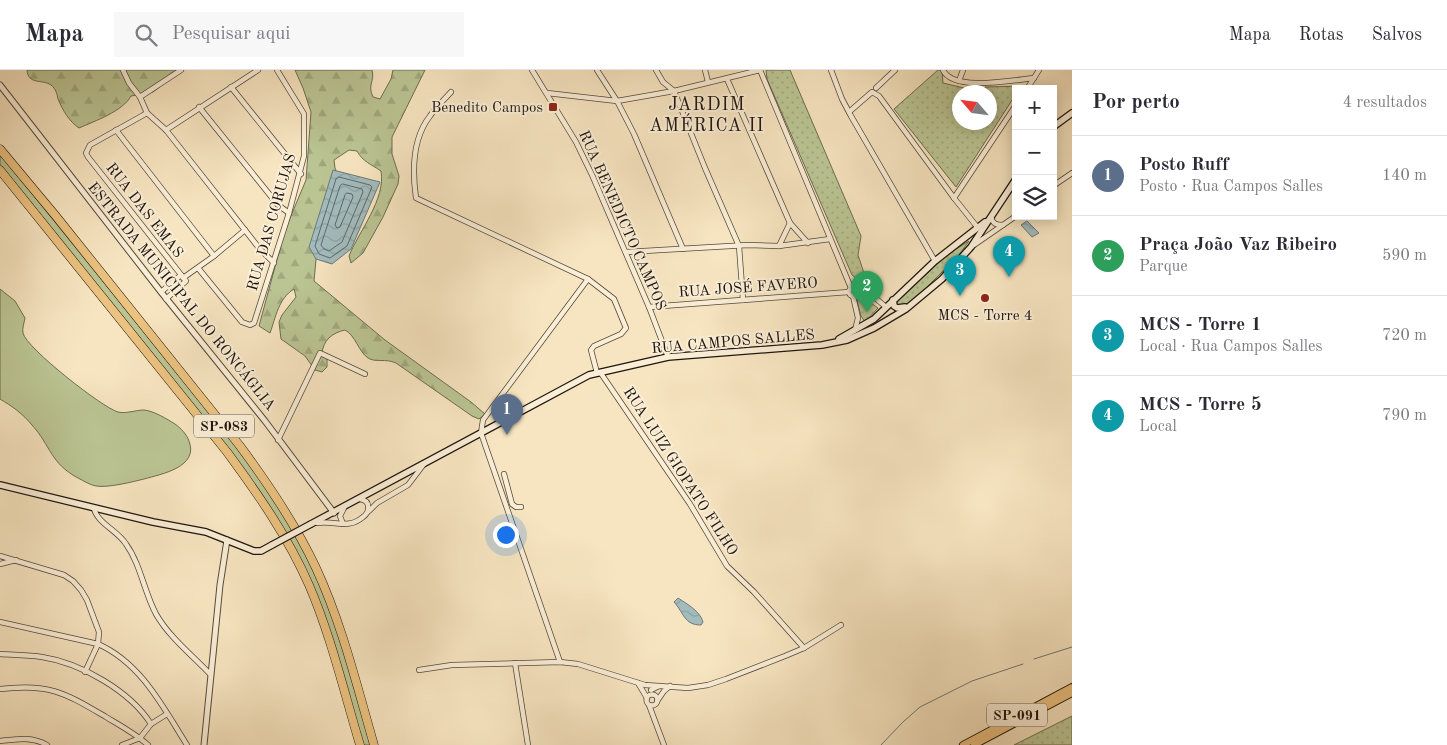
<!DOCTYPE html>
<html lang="pt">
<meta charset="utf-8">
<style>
:root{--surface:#fff;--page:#f7f7f7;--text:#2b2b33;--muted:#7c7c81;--line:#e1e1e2;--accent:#8f2418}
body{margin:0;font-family:"Old Standard TT",serif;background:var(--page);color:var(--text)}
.controls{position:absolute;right:15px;top:15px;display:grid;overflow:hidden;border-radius:0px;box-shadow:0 2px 12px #0003}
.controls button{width:45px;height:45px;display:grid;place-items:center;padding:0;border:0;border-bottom:1px solid var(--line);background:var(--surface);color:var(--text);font:25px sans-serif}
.compass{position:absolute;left:952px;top:15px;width:45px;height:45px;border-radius:50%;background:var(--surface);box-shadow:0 2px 12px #0003;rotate:298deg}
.you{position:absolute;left:505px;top:464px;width:18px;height:18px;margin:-12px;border:4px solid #fff;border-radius:50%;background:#1a73e8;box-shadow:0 0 0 8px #1a73e833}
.badge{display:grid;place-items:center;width:32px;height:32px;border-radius:50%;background:var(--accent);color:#fff;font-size:16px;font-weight:700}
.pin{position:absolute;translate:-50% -41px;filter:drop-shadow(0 1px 2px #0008)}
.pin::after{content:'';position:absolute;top:26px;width:18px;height:15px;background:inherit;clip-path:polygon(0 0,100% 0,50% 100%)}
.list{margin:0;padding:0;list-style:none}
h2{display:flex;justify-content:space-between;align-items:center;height:65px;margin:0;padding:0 20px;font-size:21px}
h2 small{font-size:16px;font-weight:400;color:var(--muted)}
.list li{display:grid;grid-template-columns:32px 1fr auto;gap:15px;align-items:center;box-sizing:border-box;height:80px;padding:0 20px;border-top:1px solid var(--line)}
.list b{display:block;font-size:19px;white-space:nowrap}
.list p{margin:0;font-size:16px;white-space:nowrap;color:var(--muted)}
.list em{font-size:16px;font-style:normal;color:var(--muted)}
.icon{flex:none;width:28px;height:28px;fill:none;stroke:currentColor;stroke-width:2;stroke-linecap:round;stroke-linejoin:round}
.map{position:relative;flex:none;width:1072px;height:675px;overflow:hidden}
header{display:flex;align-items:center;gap:30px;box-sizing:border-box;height:70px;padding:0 25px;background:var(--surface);border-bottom:1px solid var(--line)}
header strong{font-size:24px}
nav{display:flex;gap:28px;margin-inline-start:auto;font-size:18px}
.search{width:350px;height:45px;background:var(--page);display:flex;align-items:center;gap:12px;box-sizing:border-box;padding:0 18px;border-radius:0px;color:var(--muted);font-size:19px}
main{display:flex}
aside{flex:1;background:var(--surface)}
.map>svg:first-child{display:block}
.green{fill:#bbc594;stroke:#6c6d50}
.forest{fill:url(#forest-firs);stroke:#6c6d50}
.park{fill:url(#park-dots);stroke:#6c6d50}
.water{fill:url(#water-waves);stroke:#6d7977}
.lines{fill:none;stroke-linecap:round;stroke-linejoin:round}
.shore{stroke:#606866;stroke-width:1}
.stream{stroke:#6d7977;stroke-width:1}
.minor-casing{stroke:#54493a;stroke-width:6}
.tertiary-casing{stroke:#54493a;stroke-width:7}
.secondary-casing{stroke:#1e150d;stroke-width:8}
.primary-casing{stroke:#1e150d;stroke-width:8}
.motorway-casing{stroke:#1e150d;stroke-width:9}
.minor{stroke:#faeed7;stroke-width:4.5}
.tertiary{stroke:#faeed7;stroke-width:5}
.secondary{stroke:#faeed7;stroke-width:5.5}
.primary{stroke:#ecc280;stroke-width:6}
.motorway{stroke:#ecc280;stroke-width:8}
.secondary-bridge-casing{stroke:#1e150d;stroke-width:8;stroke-linecap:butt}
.secondary-bridge{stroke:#faeed7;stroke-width:5.5}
.poi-dot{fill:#8f2418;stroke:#faeed7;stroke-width:2}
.labels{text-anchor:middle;stroke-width:4;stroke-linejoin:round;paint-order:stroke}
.shield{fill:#faeed7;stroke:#60564a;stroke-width:1}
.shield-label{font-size:14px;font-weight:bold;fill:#1e150d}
.poi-label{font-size:15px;fill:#1e150d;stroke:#faeed7;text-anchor:end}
.street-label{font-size:15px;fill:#1e150d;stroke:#faeed7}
.quarter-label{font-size:18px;letter-spacing:1px;fill:#1e150d;stroke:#faeed7}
</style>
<header>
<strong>Mapa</strong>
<div class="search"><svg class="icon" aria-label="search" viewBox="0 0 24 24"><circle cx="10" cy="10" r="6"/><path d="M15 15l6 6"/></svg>Pesquisar aqui</div>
<nav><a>Mapa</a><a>Rotas</a><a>Salvos</a></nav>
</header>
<main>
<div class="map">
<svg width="1072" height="675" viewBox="0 0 1072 675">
<defs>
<pattern id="forest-firs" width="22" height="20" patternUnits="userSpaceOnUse" patternTransform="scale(1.25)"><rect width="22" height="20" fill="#bbc594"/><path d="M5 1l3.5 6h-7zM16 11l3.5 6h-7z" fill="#a0a87e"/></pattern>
<pattern id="park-dots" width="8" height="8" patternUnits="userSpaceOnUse" patternTransform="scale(1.25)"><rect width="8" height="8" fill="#bbc594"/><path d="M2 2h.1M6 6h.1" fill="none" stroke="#a0a87e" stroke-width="1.8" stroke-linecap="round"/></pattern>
<pattern id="water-waves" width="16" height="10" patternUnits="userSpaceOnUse" patternTransform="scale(1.25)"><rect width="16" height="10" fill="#a2bcbe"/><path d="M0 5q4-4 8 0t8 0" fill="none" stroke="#8ba1a2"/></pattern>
</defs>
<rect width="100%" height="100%" fill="#f7e5c1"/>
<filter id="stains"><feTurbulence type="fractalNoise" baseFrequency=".004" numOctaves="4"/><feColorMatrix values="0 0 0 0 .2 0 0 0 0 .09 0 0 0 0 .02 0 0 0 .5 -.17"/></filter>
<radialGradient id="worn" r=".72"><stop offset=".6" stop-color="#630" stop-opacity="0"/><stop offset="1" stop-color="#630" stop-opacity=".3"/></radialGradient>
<g class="green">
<path d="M0,84l231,286c33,43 64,89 86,138 24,53 37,112 54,167h-8l-30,-103 -59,-127 -193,-250 -81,-101z"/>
<path d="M0,219l15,12 10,17c-1,5 -3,11 -2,15 3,15 80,75 95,79 8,2 18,-2 26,-2 10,1 23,9 31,14 6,4 12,11 14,17 10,26 -27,33 -45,38 -12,3 -36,9 -48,7 -6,-1 -12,-5 -18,-8 -28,-15 -27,-32 -46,-53 -9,-11 -20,-19 -32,-26z"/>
</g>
<g class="forest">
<path d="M27,0h155l-29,22 -22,4c-8,15 -36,25 -52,32 -10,-7 -16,-17 -21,-29 -1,-5 -2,-10 -7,-14 -9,-6 -23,0 -24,-15z"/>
<path d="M295,0h77c3,12 -5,14 1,27l7,2 11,-20 2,-9h32l-33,67v17l7,22 -1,8 -15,33 -20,36 -12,10 -2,-7c10,-25 37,-57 32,-85 -10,-7 -18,-9 -24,-20l-8,-1 -15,10 1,8 4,10 -22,71 -3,32 71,59 86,62 14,12 -6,5 -7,-3 -76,-53c-11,-5 -20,0 -28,-5 -10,-7 -12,-22 -23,-28 -13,3 -22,10 -23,24l5,5v8l-5,5 -7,-2 -10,-14 -24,-17 -2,-17 3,-7 14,-18 -2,-8c-16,10 -18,28 -24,44l-11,-7 26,-96 21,-50 5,-68 -8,-24z"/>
</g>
<g class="park">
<polygon points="766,0 790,0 861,166 858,185 869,218 852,205 767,9"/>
<polygon points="938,0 942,0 943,13 964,18 963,22 959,22 959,52 989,52 989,22 985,22 985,17 1021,16 1019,19 1016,19 1016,24 956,117 894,39"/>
<polygon points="969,171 958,186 911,233 897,238 895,233 948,184"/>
<polygon points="861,226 878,238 865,252 861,246 857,230"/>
<polygon points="1072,646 1072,675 1014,675"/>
</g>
<g class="water">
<polygon points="333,100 380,112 351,179 332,194 316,189 309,177"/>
<polygon points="1027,151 1039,163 1032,167 1021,155"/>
<path d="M678,528c9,6 22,13 25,24l-2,3c-17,0 -17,-12 -27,-23z"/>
</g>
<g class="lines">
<g class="shore">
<polygon points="339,107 370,115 372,117 347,176 330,188 319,184 315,176 336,109"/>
<polygon points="343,114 362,119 363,122 342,172 329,181 324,179 321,175 340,116"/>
<polygon points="347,123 352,124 353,127 340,157 337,158 335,155 345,125"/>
</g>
<g class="stream">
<polyline points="1034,589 1072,577"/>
<polyline points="881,675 903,652 920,637 972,611 1023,594"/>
</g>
<defs>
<g id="minor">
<polyline points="123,0 129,13 140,27 147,43 166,60 259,178 274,193"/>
<polyline points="532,0 576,72 593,107 649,237 668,287"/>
<polyline points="597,0 617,31 634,64 683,179"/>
<polyline points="656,0 663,12 674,21 705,98 739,176 743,230"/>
<polyline points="705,0 708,12"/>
<polyline points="760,0 851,218"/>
<polyline points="831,0 842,29 851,46 935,191"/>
<path d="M943,0c10,22 70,10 91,8"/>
<polyline points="727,9 790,153"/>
<polyline points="959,11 963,0"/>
<polyline points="231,17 301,104"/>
<polyline points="876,18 895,0"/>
<polyline points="1027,19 1039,0"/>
<path d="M451,22c-7,8 -15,15 -21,24 -18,23 -18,54 -14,82l172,81 -105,141 -2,13 79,229"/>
<polyline points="547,23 617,31 674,21 760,0"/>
<polyline points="140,27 181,0"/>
<polyline points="199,37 278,135 289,143"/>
<polyline points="849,42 872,22 879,26 954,128 978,158"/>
<polyline points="147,43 90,75 86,83 88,87 186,211 166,229"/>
<polyline points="116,60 214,186"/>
<polyline points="166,60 258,0"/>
<polyline points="1053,116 1072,103"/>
<polyline points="954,128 1016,35"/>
<path d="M991,147c2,7 5,8 12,8"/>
<polyline points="974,175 1016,146"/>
<polyline points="779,176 790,153 808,173"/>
<polyline points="626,182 748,175 779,176 830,169"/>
<polyline points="198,198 242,252 250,255 254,253 289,143 304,86 304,44 277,0"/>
<polyline points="183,208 214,186 245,160"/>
<polyline points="588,209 614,229 626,258 621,264 594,276 591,280 597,303"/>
<circle cx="853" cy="222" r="4"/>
<polyline points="856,220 867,221 886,237"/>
<polyline points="161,222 181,205"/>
<polyline points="853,226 858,248 855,260"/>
<polyline points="649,237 849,222"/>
<polyline points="600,302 690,434 727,496 754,522 804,578"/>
<polyline points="278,370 320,283 365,304"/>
<polyline points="504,404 512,434 516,437 521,437"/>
<path d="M94,438c2,14 24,23 32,36 15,21 18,48 30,70 13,23 36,41 54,60"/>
<polyline points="369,441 377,433 408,415 424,394"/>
<path d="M317,453c18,-3 31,7 46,-6 4,-3 6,-7 5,-11 0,-4 -3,-6 -8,-7"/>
<polyline points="343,454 340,446 344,438"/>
<polyline points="0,486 64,505 73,511 81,520 87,530 99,562 98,574 85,602"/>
<polyline points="0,494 16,490"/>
<path d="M0,552l98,22c43,19 65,63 89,101"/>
<path d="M0,584c14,1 28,1 42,3 39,6 88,34 109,67"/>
<polyline points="515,593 528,675"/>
<polyline points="419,600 452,595 560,592 578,594 645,615 688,618 708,615 726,609 785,586 804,578 841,555"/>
<polyline points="638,613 647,628"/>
<path d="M0,619c50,-6 65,4 106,28 15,9 30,17 42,28"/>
<polyline points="651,620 659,616"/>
<circle cx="652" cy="630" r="5.5"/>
<polyline points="657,631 664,621 670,616"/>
<polyline points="649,635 664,675"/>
<path d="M0,671c16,-2 32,-5 47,4"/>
<polyline points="122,675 140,668 151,654 167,644"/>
</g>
<g id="tertiary">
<polyline points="0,15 161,222 265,351 334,443"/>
<polyline points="204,675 220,515 227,470"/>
</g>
<g id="secondary">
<polyline points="1053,57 1072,43"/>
<polyline points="893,230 894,236 897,238 905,237"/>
<polyline points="839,269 874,249 935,191 985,152"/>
<polyline points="0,415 153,452 206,462 254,481 261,481 272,475"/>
<polyline points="311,454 589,305 668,287 822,275 847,270 874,258 906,239 942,209 971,177 1016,109"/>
</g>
<g id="primary">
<polyline points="963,675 1072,617"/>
<polyline points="974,675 1072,623"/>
</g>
<g id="motorway">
<path d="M0,79l55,66 185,231c29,39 56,79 76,122 26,56 41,118 58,177"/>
<path d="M0,100l227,282c31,42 61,85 82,133 22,51 35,107 51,160"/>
</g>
</defs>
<use href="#minor" class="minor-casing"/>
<use href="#tertiary" class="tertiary-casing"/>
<use href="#secondary" class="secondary-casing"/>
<use href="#primary" class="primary-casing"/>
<use href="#motorway" class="motorway-casing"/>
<use href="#minor" class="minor"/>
<use href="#tertiary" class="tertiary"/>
<use href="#secondary" class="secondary"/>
<use href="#primary" class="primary"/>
<use href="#motorway" class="motorway"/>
<defs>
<polyline id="secondary-bridge" points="272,475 311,454"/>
</defs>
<use href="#secondary-bridge" class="secondary-bridge-casing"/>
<use href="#secondary-bridge" class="secondary-bridge"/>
</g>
<g class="poi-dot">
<rect x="548" y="32" width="10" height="10" rx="2.5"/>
<circle cx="985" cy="228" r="5"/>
</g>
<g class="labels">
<g class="shield">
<rect x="194" y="344.5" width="60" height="23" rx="4"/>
<rect x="987" y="633.5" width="60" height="23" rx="4"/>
</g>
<g class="shield-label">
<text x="224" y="361">SP-083</text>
<text x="1017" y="650">SP-091</text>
</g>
<g class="poi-label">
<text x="543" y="42">Benedito Campos</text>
<text x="985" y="250" text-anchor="middle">MCS - Torre 4</text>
</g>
<g class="street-label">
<text transform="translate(145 140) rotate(52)" y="5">RUA DAS EMAS</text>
<text transform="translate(623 150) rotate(66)" y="5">RUA BENEDICTO CAMPOS</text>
<text transform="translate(271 152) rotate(-74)" y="5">RUA DAS CORUJAS</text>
<text transform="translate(748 217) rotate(-4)" y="5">RUA JOSÉ FAVERO</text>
<text transform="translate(182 226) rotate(51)" y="5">ESTRADA MUNICIPAL DO RONCÁGLIA</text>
<text transform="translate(733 271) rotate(-5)" y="5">RUA CAMPOS SALLES</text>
<text transform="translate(681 401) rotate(57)" y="5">RUA LUIZ GIOPATO FILHO</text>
</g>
<g class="quarter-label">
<text x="707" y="40">JARDIM<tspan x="707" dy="21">AMÉRICA II</tspan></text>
</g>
</g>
<rect width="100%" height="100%" filter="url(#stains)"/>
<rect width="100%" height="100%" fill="url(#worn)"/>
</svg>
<div class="controls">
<button>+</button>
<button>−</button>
<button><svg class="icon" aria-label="layers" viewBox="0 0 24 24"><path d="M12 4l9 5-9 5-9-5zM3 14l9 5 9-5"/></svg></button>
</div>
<svg class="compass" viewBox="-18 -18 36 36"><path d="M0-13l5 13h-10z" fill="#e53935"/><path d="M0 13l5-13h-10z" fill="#7c7c81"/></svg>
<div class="you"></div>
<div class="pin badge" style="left:507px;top:365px;background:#5c6f8a">1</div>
<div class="pin badge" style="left:867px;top:242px;background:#2e9e5b">2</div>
<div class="pin badge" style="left:960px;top:226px;background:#0f9aa8">3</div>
<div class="pin badge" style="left:1009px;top:207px;background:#0f9aa8">4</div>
</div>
<aside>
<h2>Por perto<small>4 resultados</small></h2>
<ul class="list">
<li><span class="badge" style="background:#5c6f8a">1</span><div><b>Posto Ruff</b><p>Posto · Rua Campos Salles</p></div><em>140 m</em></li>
<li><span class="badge" style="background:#2e9e5b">2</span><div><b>Praça João Vaz Ribeiro</b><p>Parque</p></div><em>590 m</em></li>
<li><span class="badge" style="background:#0f9aa8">3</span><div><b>MCS - Torre 1</b><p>Local · Rua Campos Salles</p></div><em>720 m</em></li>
<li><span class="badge" style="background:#0f9aa8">4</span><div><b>MCS - Torre 5</b><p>Local</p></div><em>790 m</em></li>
</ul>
</aside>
</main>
